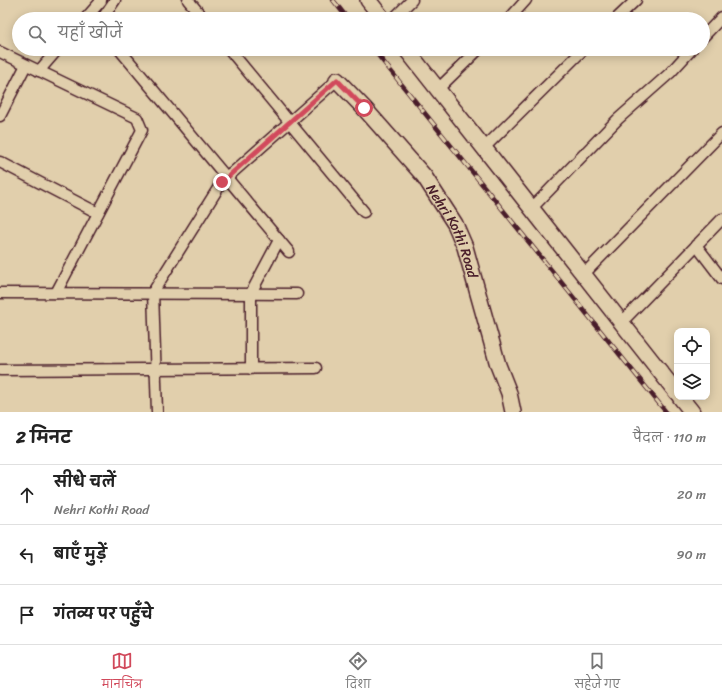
<!DOCTYPE html>
<html lang="hi">
<meta charset="utf-8">
<style>
:root{--surface:#fff;--page:#f6f6f6;--text:#222;--muted:#767676;--line:#e0e0e0;--accent:#d1495b}
body{margin:0;font-family:Sriracha,"Playpen Sans Deva",sans-serif;background:var(--page);color:var(--text)}
.controls{position:absolute;right:12px;bottom:12px;display:grid;overflow:hidden;border-radius:8px;box-shadow:0 2px 10px #0003}
.controls button{width:36px;height:36px;display:grid;place-items:center;padding:0;border:0;border-bottom:1px solid var(--line);background:var(--surface);color:var(--text);font:20px sans-serif}
.stop{position:absolute;width:12px;height:12px;margin:-9px;border:3px solid #d1495b;border-radius:50%;background:#fff}
.stop.end{background:#d1495b;border-color:#fff;box-shadow:0 1px 4px #0008}
.list{margin:0;padding:0;list-style:none}
h2{display:flex;justify-content:space-between;align-items:center;height:52px;margin:0;padding:0 16px;font-size:17px}
h2 small{font-size:13px;font-weight:400;color:var(--muted)}
.list li{display:grid;grid-template-columns:26px 1fr auto;gap:12px;align-items:center;box-sizing:border-box;height:60px;padding:0 16px;border-top:1px solid var(--line)}
.list b{display:block;font-size:15px;white-space:nowrap}
.list p{margin:0;font-size:13px;white-space:nowrap;color:var(--muted)}
.list em{font-size:13px;font-style:normal;color:var(--muted)}
.icon{flex:none;width:22px;height:22px;fill:none;stroke:currentColor;stroke-width:2;stroke-linecap:round;stroke-linejoin:round}
.map{position:relative;flex:none;width:722px;height:412px;overflow:hidden}
.search{position:absolute;background:var(--surface);box-shadow:0 2px 10px #0003;left:12px;right:12px;top:12px;height:44px;display:flex;align-items:center;gap:10px;box-sizing:border-box;padding:0 14px;border-radius:22px;color:var(--muted);font-size:15px}
.sheet{height:232px;background:var(--surface)}
nav{display:flex;justify-content:space-around;align-items:center;box-sizing:border-box;height:56px;border-top:1px solid var(--line);background:var(--surface);font-size:11px;color:var(--muted)}
nav a{display:grid;justify-items:center;gap:2px}
nav .on{color:var(--accent)}
.map>svg:first-child{display:block}
.lines{fill:none;stroke-linecap:round;stroke-linejoin:round}
.street-casing{stroke:#4a1f2b;stroke-width:13}
.secondary-casing{stroke:#4a1f2b;stroke-width:18}
.street{stroke:#e1cfac;stroke-width:10}
.secondary{stroke:#e1cfac;stroke-width:15}
.rail-casing{stroke:#4a1f2b;stroke-width:4.5}
.rail{stroke:#e1cfac;stroke-width:3;stroke-dasharray:9;stroke-linecap:butt}
.route{stroke:#d1495b;stroke-width:5}
.labels{text-anchor:middle;stroke-width:3.5;stroke-linejoin:round;paint-order:stroke}
.street-label{font-size:14px;fill:#4a1f2b;stroke:#e1cfac}
</style>
<div class="map">
<svg width="722" height="412" viewBox="0 0 722 412">
<rect width="100%" height="100%" fill="#e1cfac"/>
<filter id="ink" filterUnits="userSpaceOnUse"><feTurbulence type="fractalNoise" baseFrequency=".025" numOctaves="2"/><feDisplacementMap in="SourceGraphic" scale="8" xChannelSelector="R" yChannelSelector="G"/><feConvolveMatrix kernelMatrix="1 2 1 2 8 2 1 2 1" color-interpolation-filters="sRGB"/></filter>
<g filter="url(#ink)">
<g class="lines">
<defs>
<g id="street">
<polyline points="188,0 204,19"/>
<polyline points="85,19 101,1 100,0"/>
<polyline points="102,19 115,0"/>
<polyline points="393,19 412,0"/>
<polyline points="509,19 526,0"/>
<polyline points="616,19 636,0"/>
<polyline points="703,37 722,17"/>
<polyline points="119,49 289,252"/>
<polyline points="229,49 364,212"/>
<polyline points="0,52 137,118 142,130 56,293"/>
<polyline points="39,71 58,49"/>
<polyline points="438,89 479,49"/>
<polyline points="0,116 26,65"/>
<polyline points="484,148 584,49"/>
<polyline points="0,162 98,213"/>
<polyline points="532,208 618,119 670,73 692,49"/>
<polyline points="696,245 722,279"/>
<polyline points="584,274 722,133"/>
<polyline points="0,293 297,294"/>
<polyline points="622,322 722,219"/>
<polyline points="251,369 251,293 279,240"/>
<polyline points="0,370 316,368"/>
<polyline points="157,412 153,292 222,182 337,80"/>
</g>
<g id="secondary">
<polyline points="368,0 383,19"/>
<polyline points="406,49 677,393"/>
<path id="s1" d="M337,80l27,28 60,68 31,48 10,23 33,118 11,28 4,19"/>
<polyline points="680,397 692,412"/>
</g>
</defs>
<use href="#street" class="street-casing"/>
<use href="#secondary" class="secondary-casing"/>
<use href="#street" class="street"/>
<use href="#secondary" class="secondary"/>
<defs>
<g id="rail">
<polyline points="333,0 348,19"/>
<polyline points="373,49 666,412"/>
</g>
</defs>
<use href="#rail" class="rail-casing"/>
<use href="#rail" class="rail"/>
</g>
</g>
<g class="lines" filter="url(#ink)">
<polyline class="route" points="222,182 337,80 364,108"/>
</g>
<g class="labels">
<g class="street-label">
<text dy="5" stroke="none"><textPath href="#s1" startOffset="192">Nehri Kothi Road</textPath></text>
</g>
</g>
</svg>
<div class="controls">
<button><svg class="icon" aria-label="locate" viewBox="0 0 24 24"><circle cx="12" cy="12" r="6"/><path d="M12 2v4M12 18v4M2 12h4M18 12h4"/></svg></button>
<button><svg class="icon" aria-label="layers" viewBox="0 0 24 24"><path d="M12 4l9 5-9 5-9-5zM3 14l9 5 9-5"/></svg></button>
</div>
<div class="stop" style="left:364px;top:108px"></div>
<div class="stop end" style="left:222px;top:182px"></div>
<div class="search"><svg class="icon" aria-label="search" viewBox="0 0 24 24"><circle cx="10" cy="10" r="6"/><path d="M15 15l6 6"/></svg>यहाँ खोजें</div>
</div>
<section class="sheet">
<h2>2 मिनट<small>पैदल · 110 m</small></h2>
<ul class="list">
<li><svg class="icon" aria-label="ahead" viewBox="0 0 24 24"><path d="M12 20V5M6 11l6-6 6 6"/></svg><div><b>सीधे चलें</b><p>Nehri Kothi Road</p></div><em>20 m</em></li>
<li><svg class="icon" aria-label="left" viewBox="0 0 24 24"><path d="M17 20v-9H6M10 6l-5 5 5 5"/></svg><div><b>बाएँ मुड़ें</b></div><em>90 m</em></li>
<li><svg class="icon" aria-label="arrive" viewBox="0 0 24 24"><path d="M6 21V4h12l-3 4 3 4H6"/></svg><div><b>गंतव्य पर पहुँचे</b></div></li>
</ul>
</section>
<nav>
<a class="on"><svg class="icon" aria-label="map" viewBox="0 0 24 24"><path d="M3 6l6-2 6 2 6-2v14l-6 2-6-2-6 2zM9 4v14M15 6v14"/></svg>मानचित्र</a>
<a><svg class="icon" aria-label="directions" viewBox="0 0 24 24"><path d="M12 3l9 9-9 9-9-9zM9 14v-3h6M13 9l2 2-2 2"/></svg>दिशा</a>
<a><svg class="icon" aria-label="saved" viewBox="0 0 24 24"><path d="M7 4h10v16l-5-4-5 4z"/></svg>सहेजे गए</a>
</nav>
